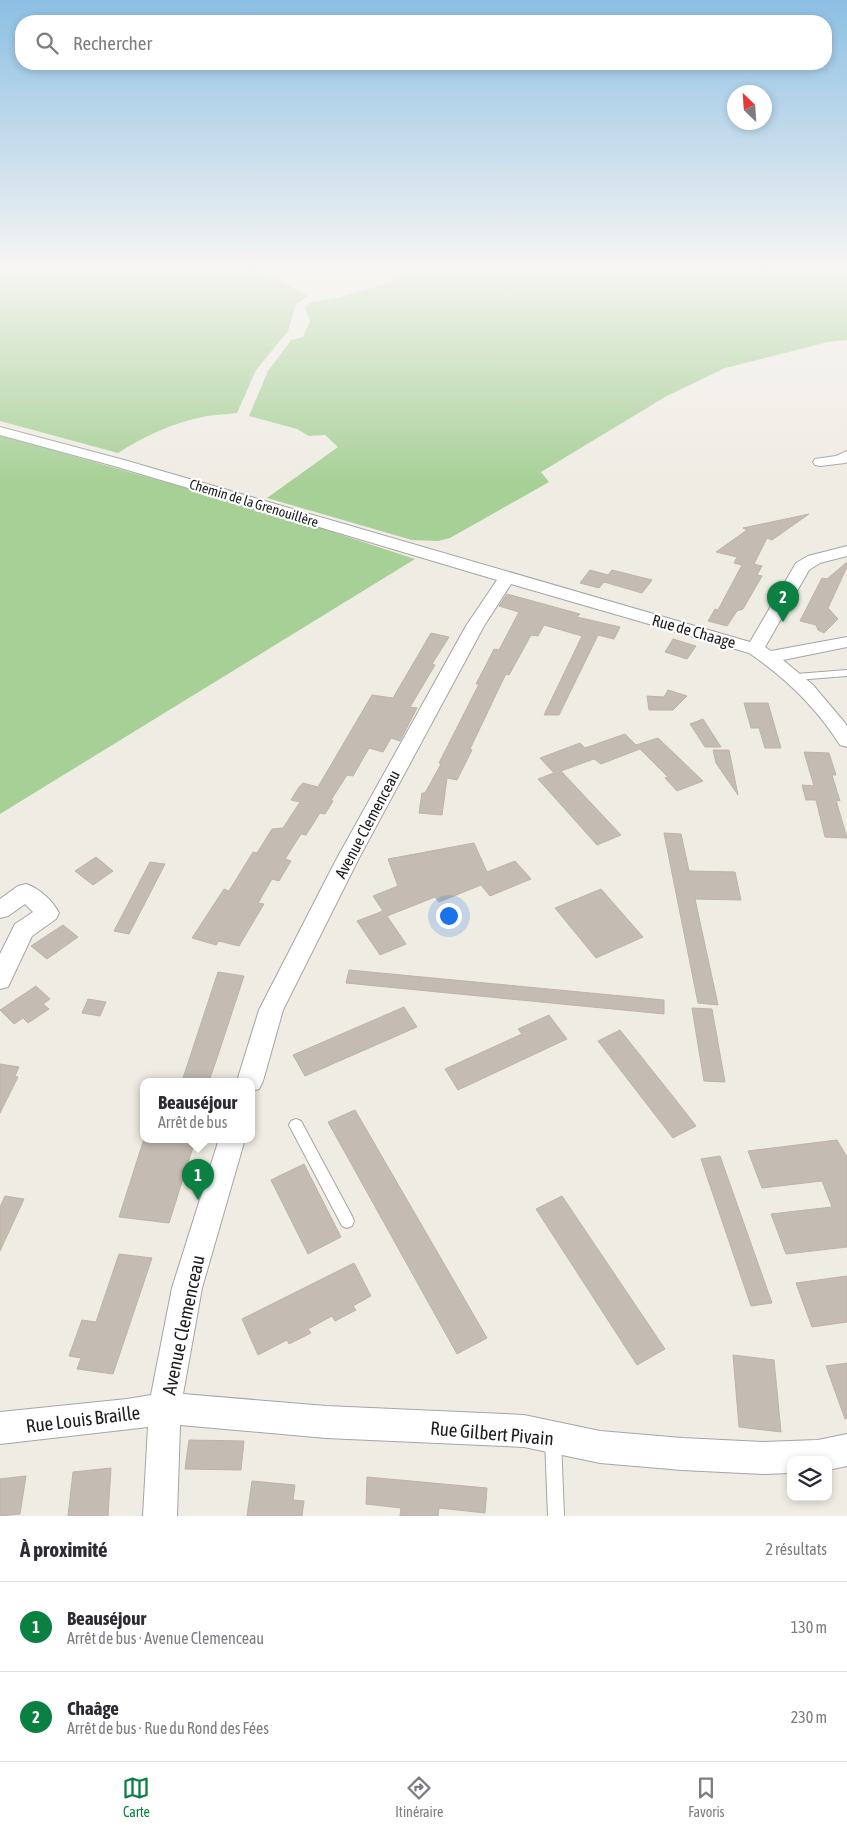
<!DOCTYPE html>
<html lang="fr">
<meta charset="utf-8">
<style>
:root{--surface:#fff;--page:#f2f2f3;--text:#2b2b33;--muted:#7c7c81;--line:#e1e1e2;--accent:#0b8043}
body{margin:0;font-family:"Asap Condensed",sans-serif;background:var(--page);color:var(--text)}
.controls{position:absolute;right:15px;bottom:15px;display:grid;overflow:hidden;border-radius:10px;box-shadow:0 2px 8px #0003}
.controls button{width:45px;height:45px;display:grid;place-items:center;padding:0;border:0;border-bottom:1px solid var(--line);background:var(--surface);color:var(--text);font:25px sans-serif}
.compass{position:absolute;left:727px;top:85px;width:45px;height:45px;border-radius:50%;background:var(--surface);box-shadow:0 2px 8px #0003;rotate:335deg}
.you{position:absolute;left:448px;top:915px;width:18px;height:18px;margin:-12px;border:4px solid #fff;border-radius:50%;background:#1a73e8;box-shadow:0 0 0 8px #1a73e833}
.badge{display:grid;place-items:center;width:32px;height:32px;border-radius:50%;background:var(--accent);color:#fff;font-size:16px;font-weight:700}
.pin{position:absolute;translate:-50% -41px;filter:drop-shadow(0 1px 2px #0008)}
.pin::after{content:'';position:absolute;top:26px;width:18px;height:15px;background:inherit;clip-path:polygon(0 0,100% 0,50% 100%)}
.popup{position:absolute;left:140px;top:1078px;width:115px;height:65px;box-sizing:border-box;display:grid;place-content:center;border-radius:10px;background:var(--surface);filter:drop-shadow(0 1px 4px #0005);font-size:16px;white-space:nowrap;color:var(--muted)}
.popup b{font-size:19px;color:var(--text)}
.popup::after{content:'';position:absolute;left:50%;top:100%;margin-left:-10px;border:10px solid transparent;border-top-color:var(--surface)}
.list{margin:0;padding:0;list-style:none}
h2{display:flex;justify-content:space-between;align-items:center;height:65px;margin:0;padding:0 20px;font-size:21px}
h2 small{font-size:16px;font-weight:400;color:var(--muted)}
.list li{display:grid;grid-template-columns:32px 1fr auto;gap:15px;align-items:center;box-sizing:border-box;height:90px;padding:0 20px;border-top:1px solid var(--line)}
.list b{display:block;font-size:19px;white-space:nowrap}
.list p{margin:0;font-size:16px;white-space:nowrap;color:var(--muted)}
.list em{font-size:16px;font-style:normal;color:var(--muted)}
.icon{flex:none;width:28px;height:28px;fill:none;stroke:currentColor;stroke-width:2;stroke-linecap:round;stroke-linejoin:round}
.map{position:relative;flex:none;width:847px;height:1516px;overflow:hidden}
.search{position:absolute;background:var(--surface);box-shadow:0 2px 8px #0003;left:15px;right:15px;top:15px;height:55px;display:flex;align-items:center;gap:12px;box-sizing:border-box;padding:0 18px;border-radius:20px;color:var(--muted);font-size:19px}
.sheet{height:245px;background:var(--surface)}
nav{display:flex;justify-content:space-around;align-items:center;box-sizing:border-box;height:70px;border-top:1px solid var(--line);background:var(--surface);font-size:14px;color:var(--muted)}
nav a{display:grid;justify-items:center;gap:2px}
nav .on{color:var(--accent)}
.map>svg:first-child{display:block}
.forest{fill:#a7d097}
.building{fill:#c4bbb3;stroke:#c1b2a6}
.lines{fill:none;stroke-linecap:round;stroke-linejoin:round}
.lane-casing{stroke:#a5a5a5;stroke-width:2}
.street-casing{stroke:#a5a5a5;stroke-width:2}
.lane{fill:#fff;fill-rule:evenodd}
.street{fill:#fff;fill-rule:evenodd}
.labels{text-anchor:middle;stroke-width:4.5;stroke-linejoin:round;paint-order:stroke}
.far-street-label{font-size:14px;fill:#1e1e1e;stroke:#fff}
.street-label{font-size:16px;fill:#1e1e1e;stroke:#fff}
.near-street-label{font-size:19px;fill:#1e1e1e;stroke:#fff}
</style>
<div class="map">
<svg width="847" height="1516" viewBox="0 0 847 1516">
<rect width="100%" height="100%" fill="#efece4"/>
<g class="forest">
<path d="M0,268h256l52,28 -12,8 -8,27 -32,39 -19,43c-11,2 -23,1 -34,4 -31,6 -58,19 -85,36l-118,-32z"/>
<polygon points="379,268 847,268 847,340 828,342 725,368 665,397 541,472 549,482 450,538 438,541 412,540 267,498 338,447 325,435 309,436 297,429 249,416 268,371 291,340 303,337 310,321 304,307 312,302 339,297 393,282 394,276"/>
<polygon points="0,435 290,518 415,559 0,814"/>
</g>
<g class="building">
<polygon points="809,514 772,540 767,538 754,564 762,566 757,575 762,576 743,609 737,611 727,626 708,621 715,609 718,610 742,565 734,563 737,557 716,552 747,530 743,528"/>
<polygon points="847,562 847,567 828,608 838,619 824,633 818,630 816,625 800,621 822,578 827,579"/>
<polygon points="590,570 608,575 612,570 652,580 642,593 604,582 599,588 580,583"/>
<polygon points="507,594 580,614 577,617 620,627 614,639 598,635 559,715 544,715 582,636 544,625 538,636 531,635 509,675 506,674 500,686 470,749 472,750 457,780 447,778 442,815 419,813 422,793 425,793 441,764 439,763 479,684 476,684 487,663 494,649 499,650 519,612 499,606"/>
<polygon points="431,633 449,637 432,664 435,665 410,707 417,708 400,741 391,738 383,752 369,748 353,776 347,775 331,800 333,801 325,814 320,813 306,835 301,834 285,859 291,861 279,881 272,879 258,903 264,904 239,946 219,941 216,945 192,938 224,889 229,891 253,852 257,853 272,829 283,828 300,802 291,800 299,787 303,783 318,787 372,695 393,698"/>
<polygon points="673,639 696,646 687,659 665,652"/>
<polygon points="668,690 687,696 673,710 649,710 647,696 664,697"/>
<polygon points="744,703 768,703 781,748 765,748 759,728 751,728"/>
<polygon points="703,719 721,747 705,747 690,724"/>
<polygon points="625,734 636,745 658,738 703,781 677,791 665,778 668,777 640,749 601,764 594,759 561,771 621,835 597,845 538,779 554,773 540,758 580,743 585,748"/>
<polygon points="713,750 729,750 738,795 716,763"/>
<polygon points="804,752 829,753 836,775 832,775 840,801 836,800 847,838 825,837 816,800 806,800 802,785 814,786"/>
<polygon points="664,833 681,834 689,871 735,872 741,900 695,899 718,1005 698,1003"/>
<polygon points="474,843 487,872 515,861 531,879 490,896 481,885 439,902 435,897 387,916 406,944 380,955 357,921 383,911 373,896 398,886 388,859"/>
<polygon points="96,857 113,871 93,885 75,871"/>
<polygon points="150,862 165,864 129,934 114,931"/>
<polygon points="601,889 643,937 596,958 555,908"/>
<polygon points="63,925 78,937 47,959 31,946"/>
<polygon points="349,970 664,1000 664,1014 346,983"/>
<polygon points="218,972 244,976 217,1058 209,1081 182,1081"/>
<polygon points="36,986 50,999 43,1004 49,1009 28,1023 23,1018 14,1024 0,1010"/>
<polygon points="88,999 106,1002 100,1016 82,1013"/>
<polygon points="404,1007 417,1027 305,1076 293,1055"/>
<polygon points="692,1008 712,1009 725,1082 704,1081"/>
<polygon points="549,1015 567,1039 458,1090 445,1069 522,1034 518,1029"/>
<polygon points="620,1030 679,1104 696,1126 673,1138 598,1041"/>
<polygon points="0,1064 19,1067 15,1076 18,1077 0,1113"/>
<polygon points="355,1110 487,1338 457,1354 328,1122"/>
<polygon points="144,1139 192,1139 189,1146 193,1147 169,1223 119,1217"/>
<polygon points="837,1140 847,1157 847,1247 786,1254 771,1214 832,1207 822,1181 762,1188 748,1151"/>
<polygon points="720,1156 772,1303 751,1306 701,1159"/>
<polygon points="304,1164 341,1237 308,1254 271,1180"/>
<polygon points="5,1196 24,1199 0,1251 0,1207"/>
<polygon points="562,1196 665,1349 637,1365 536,1209"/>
<polygon points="119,1254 152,1258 113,1374 77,1369 81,1358 69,1356 82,1320 96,1322"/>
<polygon points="354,1263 371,1296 353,1306 356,1310 335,1321 332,1316 308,1329 311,1333 289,1344 287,1340 258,1355 242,1319"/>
<polygon points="847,1276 847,1322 812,1327 796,1283"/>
<polygon points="733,1355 774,1360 781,1432 739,1427"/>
<polygon points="847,1363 847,1418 845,1419 826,1366"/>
<polygon points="189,1440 244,1441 241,1470 185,1469"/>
<polygon points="111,1468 108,1516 68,1516 73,1472"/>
<polygon points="26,1476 20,1514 0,1516 0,1479"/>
<polygon points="367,1477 487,1488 485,1513 439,1508 438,1516 400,1516 401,1508 366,1504"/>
<polygon points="252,1481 295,1485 293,1500 304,1501 302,1516 247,1516"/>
</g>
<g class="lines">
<defs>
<g id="lane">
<polygon points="847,670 847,676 796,680 791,677 796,674"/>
<polygon points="296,1119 301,1121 352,1216 354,1221 352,1226 347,1228 342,1226 289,1125 291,1121"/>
<polygon points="553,1431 559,1433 561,1439 564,1516 548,1516 545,1439 547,1433"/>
</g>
<g id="street">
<path d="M0,427l124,33 626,182 46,-79 12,-7 39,-10v10l-27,7 -11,7 -44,77 6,4 76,-14v10l-64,13 30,25 32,38 2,3v21l-7,-2c-24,-38 -54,-67 -91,-92l-238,-69 -27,42 -126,234 -75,150 -20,71 -4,8 -7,2v-10h-15l22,-71 77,-150 130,-234 31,-46 -383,-114 -114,-31z"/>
<polygon points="847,451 847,462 845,463 820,466 815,465 813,462 815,459 836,456"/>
<path d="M26,884c13,4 27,17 33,29l-3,6 -24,17 -24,51 -8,2v-35l15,-30 18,-12 -8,-8 -17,12 -8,2v-19l18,-13z"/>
<polygon points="219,1139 245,1139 202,1288 183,1394 326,1406 524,1415 600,1431 682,1438 763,1442 818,1440 847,1434 847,1466 828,1470 828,1460 791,1460 791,1473 763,1474 682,1470 600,1463 524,1447 326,1438 180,1425 177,1516 143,1516 148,1427 0,1444 0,1412 127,1399 151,1395 172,1288"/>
</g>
</defs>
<use href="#lane" class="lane-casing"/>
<use href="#street" class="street-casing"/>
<use href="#lane" class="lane"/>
<use href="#street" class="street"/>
</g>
<linearGradient id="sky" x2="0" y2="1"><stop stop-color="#8cbfe4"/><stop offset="0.56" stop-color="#f8f6f3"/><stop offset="1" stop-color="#f8f6f3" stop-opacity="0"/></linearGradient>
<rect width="847" height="481" fill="url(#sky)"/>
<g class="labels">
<g class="far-street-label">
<text transform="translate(254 503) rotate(17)" y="5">Chemin de la Grenouillère</text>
</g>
<g class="street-label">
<text transform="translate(694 631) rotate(16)" y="6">Rue de Chaage</text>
<text transform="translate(367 824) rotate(-62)" y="6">Avenue Clemenceau</text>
</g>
<g class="near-street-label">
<text transform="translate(183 1325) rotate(-78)" y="7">Avenue Clemenceau</text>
<text transform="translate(83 1419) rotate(-7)" y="7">Rue Louis Braille</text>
<text transform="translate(492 1433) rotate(5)" y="7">Rue Gilbert Pivain</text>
</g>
</g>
</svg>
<div class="controls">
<button><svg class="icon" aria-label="layers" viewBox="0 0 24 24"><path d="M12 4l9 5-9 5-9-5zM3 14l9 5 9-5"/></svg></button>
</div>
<svg class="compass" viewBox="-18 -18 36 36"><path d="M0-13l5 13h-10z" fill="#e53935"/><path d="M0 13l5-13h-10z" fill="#7c7c81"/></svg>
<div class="you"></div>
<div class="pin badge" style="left:198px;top:1200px">1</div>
<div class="popup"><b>Beauséjour</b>Arrêt de bus</div>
<div class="pin badge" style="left:783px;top:622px">2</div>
<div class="search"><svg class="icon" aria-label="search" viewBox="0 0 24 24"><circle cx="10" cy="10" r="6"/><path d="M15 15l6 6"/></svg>Rechercher</div>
</div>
<section class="sheet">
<h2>À proximité<small>2 résultats</small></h2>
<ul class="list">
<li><span class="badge">1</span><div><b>Beauséjour</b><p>Arrêt de bus · Avenue Clemenceau</p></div><em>130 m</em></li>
<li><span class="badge">2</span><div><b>Chaâge</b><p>Arrêt de bus · Rue du Rond des Fées</p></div><em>230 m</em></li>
</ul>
</section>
<nav>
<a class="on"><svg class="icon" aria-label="map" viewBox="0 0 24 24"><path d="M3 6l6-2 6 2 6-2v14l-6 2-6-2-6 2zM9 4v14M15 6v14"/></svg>Carte</a>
<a><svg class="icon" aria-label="directions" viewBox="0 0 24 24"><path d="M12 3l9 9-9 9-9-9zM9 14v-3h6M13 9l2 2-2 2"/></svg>Itinéraire</a>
<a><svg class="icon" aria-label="saved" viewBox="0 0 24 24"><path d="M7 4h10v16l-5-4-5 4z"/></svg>Favoris</a>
</nav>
